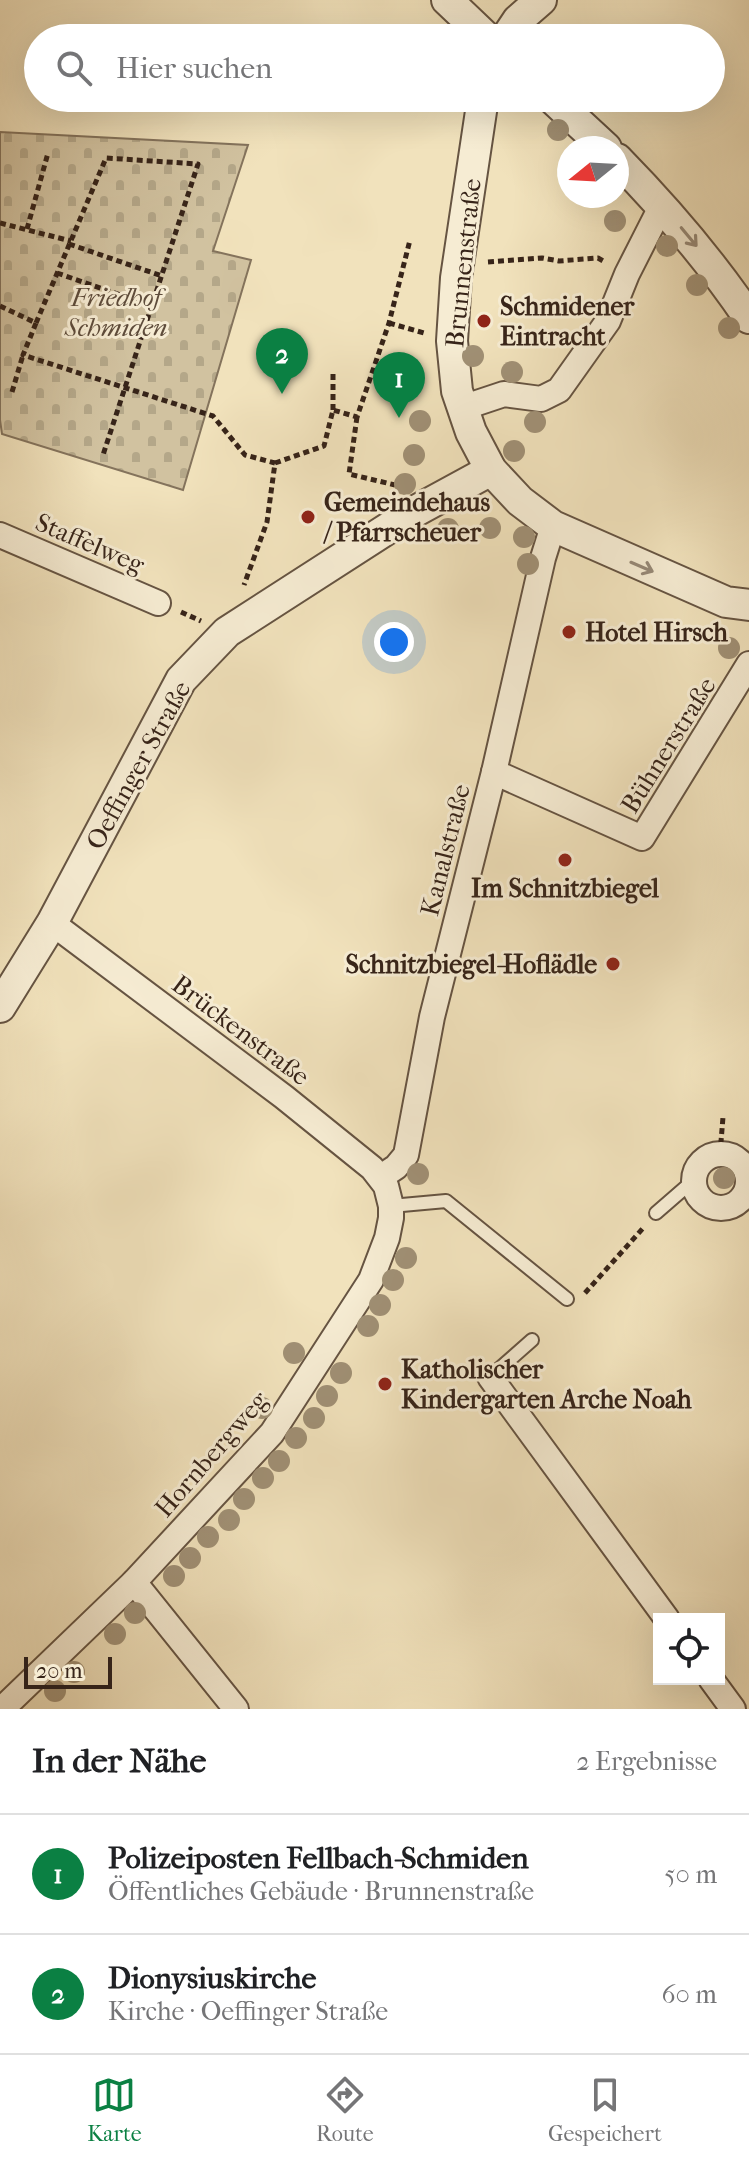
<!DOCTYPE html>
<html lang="de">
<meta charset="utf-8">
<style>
:root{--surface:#fff;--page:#f2f2f2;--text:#202124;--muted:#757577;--line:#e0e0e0;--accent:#0b8043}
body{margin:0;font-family:"IM FELL French Canon",serif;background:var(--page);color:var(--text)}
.controls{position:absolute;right:24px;bottom:24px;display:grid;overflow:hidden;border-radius:0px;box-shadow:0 8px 32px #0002}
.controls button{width:72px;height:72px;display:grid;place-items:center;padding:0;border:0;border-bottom:2px solid var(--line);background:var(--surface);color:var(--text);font:40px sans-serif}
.compass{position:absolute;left:557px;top:136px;width:72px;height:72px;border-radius:50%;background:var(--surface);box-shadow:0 8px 32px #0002;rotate:252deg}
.scale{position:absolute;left:24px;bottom:20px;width:88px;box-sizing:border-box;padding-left:8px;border:4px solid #372419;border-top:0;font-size:22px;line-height:28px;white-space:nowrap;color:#372419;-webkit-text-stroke:6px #f6ecd3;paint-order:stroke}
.you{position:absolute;left:394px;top:642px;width:28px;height:28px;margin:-20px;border:6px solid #fff;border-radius:50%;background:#1a73e8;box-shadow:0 0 0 12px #1a73e833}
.badge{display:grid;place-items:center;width:52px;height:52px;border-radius:50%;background:var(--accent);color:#fff;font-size:26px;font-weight:700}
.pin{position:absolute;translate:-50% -66px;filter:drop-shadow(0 2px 4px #0008)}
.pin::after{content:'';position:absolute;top:42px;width:28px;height:24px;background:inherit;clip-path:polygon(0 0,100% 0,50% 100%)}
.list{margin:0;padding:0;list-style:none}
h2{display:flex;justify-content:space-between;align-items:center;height:104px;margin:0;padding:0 32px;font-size:34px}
h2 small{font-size:26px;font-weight:400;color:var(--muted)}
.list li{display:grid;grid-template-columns:52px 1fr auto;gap:24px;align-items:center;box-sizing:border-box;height:120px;padding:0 32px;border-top:2px solid var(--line)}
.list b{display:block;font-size:30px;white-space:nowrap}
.list p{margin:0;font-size:26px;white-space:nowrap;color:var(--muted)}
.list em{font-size:26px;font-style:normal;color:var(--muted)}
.icon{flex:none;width:44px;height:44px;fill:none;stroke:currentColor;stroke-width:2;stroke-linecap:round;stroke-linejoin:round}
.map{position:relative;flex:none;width:749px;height:1709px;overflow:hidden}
.search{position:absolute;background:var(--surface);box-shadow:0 8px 32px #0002;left:24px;right:24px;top:24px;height:88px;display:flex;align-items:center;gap:20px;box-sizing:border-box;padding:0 28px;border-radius:44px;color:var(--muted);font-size:30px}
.sheet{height:344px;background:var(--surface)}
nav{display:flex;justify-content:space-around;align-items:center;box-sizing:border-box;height:112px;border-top:2px solid var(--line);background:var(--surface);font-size:22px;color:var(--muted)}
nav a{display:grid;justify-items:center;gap:4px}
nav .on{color:var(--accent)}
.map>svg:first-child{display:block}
.cemetery{fill:url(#cemetery-stones);stroke:#84735c;stroke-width:2}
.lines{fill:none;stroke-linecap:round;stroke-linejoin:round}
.service-casing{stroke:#665442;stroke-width:16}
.minor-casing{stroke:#665442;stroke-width:28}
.tertiary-casing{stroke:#665442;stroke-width:34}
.path{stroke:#372419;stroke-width:5;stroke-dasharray:6 4;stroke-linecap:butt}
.service{stroke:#f6ecd3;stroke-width:12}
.minor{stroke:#f6ecd3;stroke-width:24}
.tertiary{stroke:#f6ecd3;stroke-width:30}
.tree{fill:#a09075}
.oneway{stroke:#968876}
.poi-dot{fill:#8f2418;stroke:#f6ecd3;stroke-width:3}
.labels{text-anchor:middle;stroke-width:6;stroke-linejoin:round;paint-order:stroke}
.street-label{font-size:26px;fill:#372419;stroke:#f6ecd3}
.park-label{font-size:26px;font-style:italic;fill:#5e4c3b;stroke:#f6ecd3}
.poi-label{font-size:26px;font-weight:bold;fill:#372419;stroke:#f6ecd3;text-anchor:start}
</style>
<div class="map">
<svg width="749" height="1709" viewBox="0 0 749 1709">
<defs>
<pattern id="cemetery-stones" width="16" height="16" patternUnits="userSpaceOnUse" patternTransform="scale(2)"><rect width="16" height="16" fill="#d1c2a0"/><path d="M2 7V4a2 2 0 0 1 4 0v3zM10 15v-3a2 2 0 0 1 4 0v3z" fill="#b4a789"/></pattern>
</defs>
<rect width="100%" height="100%" fill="#f1e2bc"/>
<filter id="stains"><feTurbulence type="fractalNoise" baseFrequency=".0025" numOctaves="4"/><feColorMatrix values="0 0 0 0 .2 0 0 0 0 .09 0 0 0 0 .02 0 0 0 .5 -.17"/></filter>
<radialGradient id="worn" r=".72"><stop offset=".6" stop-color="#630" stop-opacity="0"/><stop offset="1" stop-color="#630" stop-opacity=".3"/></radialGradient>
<polygon class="cemetery" points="0,132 248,145 213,251 251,260 183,490 2,434 0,420"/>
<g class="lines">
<defs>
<g id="service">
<polyline points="391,1206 446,1201 567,1299"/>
<polyline points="656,1213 694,1180"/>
<polyline points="490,1377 532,1340"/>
</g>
<g id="minor">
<polyline points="462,408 504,394 541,399 559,390 608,321 627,274 662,205"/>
<polyline points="0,535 158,603"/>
<polyline points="494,772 642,838 749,664"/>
<circle cx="721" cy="1181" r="27"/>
<polyline points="381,1177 396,1167 406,1155 432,1017 494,772 543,558 553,526"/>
<polyline points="490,1377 667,1619"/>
<polyline points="134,1582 236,1709"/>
<polyline points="711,1679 733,1709"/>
<polyline points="2,1709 134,1582 272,1433 371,1280 387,1238 391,1218 391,1206 386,1186 372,1168 284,1097 52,923"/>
</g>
<g id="tertiary">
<polyline points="447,0 487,38"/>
<polyline points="506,38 518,20 541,0"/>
<polyline points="483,98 456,278 452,341 457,391 471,432 491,470 520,501 553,526 726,602 749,605"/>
<polyline points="552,98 606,148"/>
<path d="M617,159c49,50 93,101 132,159"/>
<polyline points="0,1007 52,923 181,680 227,632 412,513 491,470"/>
</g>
</defs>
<use href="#service" class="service-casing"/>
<use href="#minor" class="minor-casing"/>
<use href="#tertiary" class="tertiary-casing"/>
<g class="path">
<polyline points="0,223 71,241"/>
<polyline points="27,229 48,153"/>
<polyline points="69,244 162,276"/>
<polyline points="488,262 542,258 559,261 598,258 605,262"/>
<polyline points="57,273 152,306"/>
<polyline points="0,306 36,323 23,355 213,416 245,455 275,463 267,522 244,585"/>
<polyline points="36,323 106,158 198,164 103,455"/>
<polyline points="389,323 424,333"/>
<polyline points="12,392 23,355"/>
<polyline points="333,410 333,372"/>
<polyline points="357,417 349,474 395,485 398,490"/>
<polyline points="275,463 324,446 333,410 357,417 389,323 410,240"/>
<polyline points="181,612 201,621"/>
<polyline points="720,1154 723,1117"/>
<polyline points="585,1293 645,1226"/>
</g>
<use href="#service" class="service"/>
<use href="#minor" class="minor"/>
<use href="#tertiary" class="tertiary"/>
</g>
<g class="tree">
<circle cx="558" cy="130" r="11"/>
<circle cx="615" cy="221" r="11"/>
<circle cx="667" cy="246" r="11"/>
<circle cx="697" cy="285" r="11"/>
<circle cx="729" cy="328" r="11"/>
<circle cx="473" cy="356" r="11"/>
<circle cx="512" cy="372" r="11"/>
<circle cx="420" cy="421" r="11"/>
<circle cx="535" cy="422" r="11"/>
<circle cx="514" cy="451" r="11"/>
<circle cx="414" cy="455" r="11"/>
<circle cx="405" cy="484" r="11"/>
<circle cx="490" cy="528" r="11"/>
<circle cx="448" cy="529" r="11"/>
<circle cx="524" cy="537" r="11"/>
<circle cx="528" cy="564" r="11"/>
<circle cx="729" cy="648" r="11"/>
<circle cx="418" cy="1174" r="11"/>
<circle cx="724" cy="1178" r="11"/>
<circle cx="406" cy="1258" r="11"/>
<circle cx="393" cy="1280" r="11"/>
<circle cx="380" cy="1305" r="11"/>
<circle cx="368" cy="1326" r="11"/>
<circle cx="294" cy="1353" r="11"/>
<circle cx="341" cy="1373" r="11"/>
<circle cx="327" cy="1396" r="11"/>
<circle cx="262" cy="1408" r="11"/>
<circle cx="314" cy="1418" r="11"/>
<circle cx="296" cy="1438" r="11"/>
<circle cx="279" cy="1461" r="11"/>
<circle cx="263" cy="1478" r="11"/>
<circle cx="244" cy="1499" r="11"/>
<circle cx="229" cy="1520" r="11"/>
<circle cx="208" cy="1537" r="11"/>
<circle cx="190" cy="1558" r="11"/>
<circle cx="174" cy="1576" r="11"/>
<circle cx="135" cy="1613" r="11"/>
<circle cx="115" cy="1634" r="11"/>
<circle cx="74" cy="1672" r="11"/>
<circle cx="55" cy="1691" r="11"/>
</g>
<defs><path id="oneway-shaft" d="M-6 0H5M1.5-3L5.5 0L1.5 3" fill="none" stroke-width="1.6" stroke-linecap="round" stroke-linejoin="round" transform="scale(2)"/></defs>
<g class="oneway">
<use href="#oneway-shaft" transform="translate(689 237) rotate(50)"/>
<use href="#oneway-shaft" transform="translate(642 567) rotate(23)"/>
</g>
<g class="poi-dot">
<circle cx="484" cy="321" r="8"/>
<circle cx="308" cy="517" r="8"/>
<circle cx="569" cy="632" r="8"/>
<circle cx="565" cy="860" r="8"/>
<circle cx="613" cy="964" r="8"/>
<circle cx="385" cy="1384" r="8"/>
</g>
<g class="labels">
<g class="street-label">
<text transform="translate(463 263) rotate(-84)" y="9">Brunnenstraße</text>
<text transform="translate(90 543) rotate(23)" y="9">Staffelweg</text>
<text transform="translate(668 745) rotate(-58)" y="9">Bühnerstraße</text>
<text transform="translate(138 765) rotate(-61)" y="9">Oeffinger Straße</text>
<text transform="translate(445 850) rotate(-76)" y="9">Kanalstraße</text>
<text transform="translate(241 1030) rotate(37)" y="9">Brückenstraße</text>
<text transform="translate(211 1454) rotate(-49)" y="9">Hornbergweg</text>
</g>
<g class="park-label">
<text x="116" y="306">Friedhof<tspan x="116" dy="30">Schmiden</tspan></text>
</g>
<g class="poi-label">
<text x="500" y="315">Schmidener<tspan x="500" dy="30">Eintracht</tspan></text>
<text x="324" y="511">Gemeindehaus<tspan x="324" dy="30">/ Pfarrscheuer</tspan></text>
<text x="585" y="641">Hotel Hirsch</text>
<text x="565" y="897" text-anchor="middle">Im Schnitzbiegel</text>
<text x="597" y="973" text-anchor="end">Schnitzbiegel-Hoflädle</text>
<text x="401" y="1378">Katholischer<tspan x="401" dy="30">Kindergarten Arche Noah</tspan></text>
</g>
</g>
<rect width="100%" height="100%" filter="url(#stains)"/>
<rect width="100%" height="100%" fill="url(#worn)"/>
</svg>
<div class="controls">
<button><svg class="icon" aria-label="locate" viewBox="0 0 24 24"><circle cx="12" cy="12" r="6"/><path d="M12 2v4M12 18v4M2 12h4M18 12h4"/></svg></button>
</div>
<svg class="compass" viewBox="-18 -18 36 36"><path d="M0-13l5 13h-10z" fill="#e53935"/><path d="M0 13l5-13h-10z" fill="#757577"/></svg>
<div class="scale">20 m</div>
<div class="you"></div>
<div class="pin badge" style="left:399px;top:418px">1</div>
<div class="pin badge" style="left:282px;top:394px">2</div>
<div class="search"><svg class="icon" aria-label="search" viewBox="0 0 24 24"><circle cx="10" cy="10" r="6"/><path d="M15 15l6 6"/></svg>Hier suchen</div>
</div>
<section class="sheet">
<h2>In der Nähe<small>2 Ergebnisse</small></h2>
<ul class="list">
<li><span class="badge">1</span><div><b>Polizeiposten Fellbach-Schmiden</b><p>Öffentliches Gebäude · Brunnenstraße</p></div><em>50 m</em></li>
<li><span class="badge">2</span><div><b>Dionysiuskirche</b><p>Kirche · Oeffinger Straße</p></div><em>60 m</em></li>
</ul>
</section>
<nav>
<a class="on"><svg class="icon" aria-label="map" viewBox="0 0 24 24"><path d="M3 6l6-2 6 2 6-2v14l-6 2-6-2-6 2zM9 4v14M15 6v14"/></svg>Karte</a>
<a><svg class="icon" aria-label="directions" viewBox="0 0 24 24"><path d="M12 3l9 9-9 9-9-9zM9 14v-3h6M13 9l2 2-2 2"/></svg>Route</a>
<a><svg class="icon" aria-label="saved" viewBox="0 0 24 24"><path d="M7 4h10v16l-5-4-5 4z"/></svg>Gespeichert</a>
</nav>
